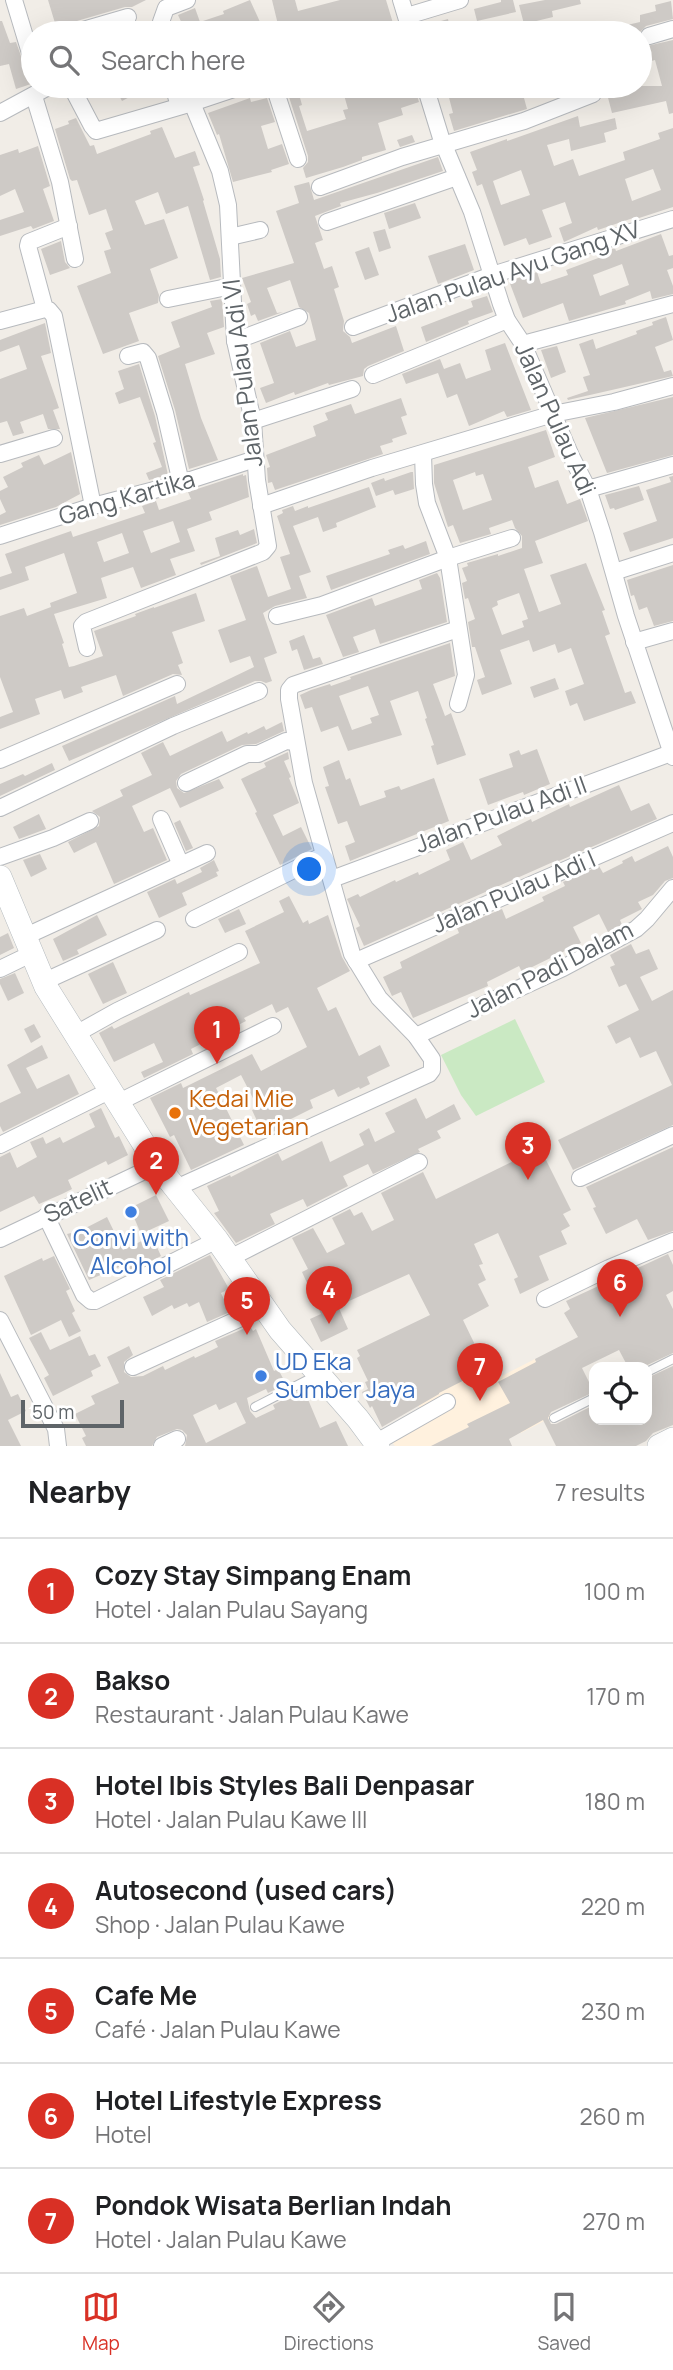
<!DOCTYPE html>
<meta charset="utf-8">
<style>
:root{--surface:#fff;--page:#f6f6f6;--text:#202124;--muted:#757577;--line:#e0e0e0;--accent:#d93025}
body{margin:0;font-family:Manrope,sans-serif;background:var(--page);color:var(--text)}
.controls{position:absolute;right:21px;bottom:21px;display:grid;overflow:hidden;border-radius:14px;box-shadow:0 7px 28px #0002}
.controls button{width:63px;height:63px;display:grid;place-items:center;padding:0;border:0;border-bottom:2px solid var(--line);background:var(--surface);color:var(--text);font:35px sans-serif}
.scale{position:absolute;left:21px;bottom:18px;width:103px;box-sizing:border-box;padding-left:7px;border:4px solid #5e6468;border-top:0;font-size:19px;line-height:24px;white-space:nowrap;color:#5e6468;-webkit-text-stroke:5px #fff;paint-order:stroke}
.you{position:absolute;left:310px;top:870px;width:24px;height:24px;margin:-18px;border:5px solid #fff;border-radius:50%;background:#1a73e8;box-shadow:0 0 0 10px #1a73e833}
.badge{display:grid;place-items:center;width:46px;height:46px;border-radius:50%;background:var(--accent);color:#fff;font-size:23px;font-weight:700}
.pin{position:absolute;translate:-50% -58px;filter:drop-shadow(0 2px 4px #0008)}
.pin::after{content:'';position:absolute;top:37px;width:24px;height:21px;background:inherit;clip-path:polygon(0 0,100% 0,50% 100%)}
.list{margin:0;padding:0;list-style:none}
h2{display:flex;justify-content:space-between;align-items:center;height:91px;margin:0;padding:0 28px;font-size:30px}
h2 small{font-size:23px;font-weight:400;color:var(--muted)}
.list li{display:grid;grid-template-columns:46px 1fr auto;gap:21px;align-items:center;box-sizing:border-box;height:105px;padding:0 28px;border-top:2px solid var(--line)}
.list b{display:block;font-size:26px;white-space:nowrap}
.list p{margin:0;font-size:23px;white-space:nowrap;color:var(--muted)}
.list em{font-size:23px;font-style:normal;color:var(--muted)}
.icon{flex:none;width:38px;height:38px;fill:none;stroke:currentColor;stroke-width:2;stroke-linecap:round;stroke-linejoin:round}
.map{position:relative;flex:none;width:673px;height:1446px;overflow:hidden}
.search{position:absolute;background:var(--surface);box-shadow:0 7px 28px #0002;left:21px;right:21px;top:21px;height:77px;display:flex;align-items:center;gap:18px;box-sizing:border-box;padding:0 24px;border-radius:38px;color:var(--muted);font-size:26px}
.sheet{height:826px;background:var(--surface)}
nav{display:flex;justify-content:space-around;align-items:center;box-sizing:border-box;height:98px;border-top:2px solid var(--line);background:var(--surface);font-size:19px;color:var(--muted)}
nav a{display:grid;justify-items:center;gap:4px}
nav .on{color:var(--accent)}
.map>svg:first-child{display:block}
.commercial{fill:#fff1de}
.green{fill:#cae9c3}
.building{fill:#cecac6;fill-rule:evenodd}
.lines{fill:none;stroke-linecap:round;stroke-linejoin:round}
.lane-casing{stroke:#b7babe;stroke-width:10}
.street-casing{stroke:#b7babe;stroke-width:18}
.secondary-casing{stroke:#b5bbbf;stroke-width:24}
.lane{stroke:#fff;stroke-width:8}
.street{stroke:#fff;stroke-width:16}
.secondary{stroke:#fff;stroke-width:23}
.food-dot{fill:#e8710a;stroke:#fff;stroke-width:2.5}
.shop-dot{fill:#3f7fe0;stroke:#fff;stroke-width:2.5}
.labels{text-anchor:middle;stroke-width:6;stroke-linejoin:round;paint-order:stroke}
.street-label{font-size:24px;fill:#5e6468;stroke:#fff}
.food-label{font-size:24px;fill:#c56008;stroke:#fff;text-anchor:start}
.shop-label{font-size:24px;fill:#366cbe;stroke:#fff}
</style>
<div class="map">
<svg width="673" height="1446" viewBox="0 0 673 1446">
<rect width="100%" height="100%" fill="#f1ede7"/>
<polygon class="commercial" points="481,1356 494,1380 535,1359 547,1383 537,1389 552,1417 521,1433 515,1422 473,1443 465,1429 432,1446 395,1446 383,1430 421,1411 411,1390"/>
<polygon class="green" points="515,1019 545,1082 476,1116 461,1095 441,1055"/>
<g class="building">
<polygon points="48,0 146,0 132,7 125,7 70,23 65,26 63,33 58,33"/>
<polygon points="250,0 265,33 173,33 184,28 178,15 195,8 200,22 224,14 223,11"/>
<polygon points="272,0 295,0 298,11 340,0 386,0 396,33 280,33"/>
<polygon points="501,0 513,0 516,12 477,21 474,9 501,2"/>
<polygon points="545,0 580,0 581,4 552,11 553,17 524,24 519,5"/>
<polygon points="671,1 673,19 646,26 639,33 610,33 610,29 640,22 640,15 656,11 655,5"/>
<polygon points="448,19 451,33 421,33 420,27"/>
<polygon points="0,21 2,21 10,43 16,42 31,84 16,89 9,64 0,66"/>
<polygon points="640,40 647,46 673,40 673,113 669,114 666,101 612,113 605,86 662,86 655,60 640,64"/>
<polygon points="114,86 150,86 122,101"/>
<polygon points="350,86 353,86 353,89 364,86 383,86 387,98 415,89 419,102 401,108 403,115 378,123 386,150 362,157 362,160 343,167 306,178 303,168 308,162 308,156 289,97 299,94 302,105 299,106 307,131 346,119 343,110 348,109 342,88"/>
<polygon points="446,86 585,86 559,96 558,90 524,98 527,109 454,131 449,114 453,113"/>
<polygon points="250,98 251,102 267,98 275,122 261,126 268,149 282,144 289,164 271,170 272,172 233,182 219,134 217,135 208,113"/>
<path d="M578,116l2,11 35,-9 2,11 -13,4 2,9 -35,9 -2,-12 -22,6 7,21 19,-7 6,17 46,-16 -2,-8 37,-13 -2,-6 15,-5v79l-37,12v-2l-38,13 -1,-3 -33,15 -5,-14 13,-5 -7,-21 -23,8 10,27 -23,8 -3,-7 -22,8 -22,-62 -5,2 -5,-14 5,-2 -7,-18 37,-13v2zM653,169l8,21 -29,11 -7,-22zM521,170l9,25 -29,10 -8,-24z"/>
<polygon points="76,118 90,146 94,145 97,154 151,134 150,131 162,127 175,158 195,151 200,165 193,167 204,200 203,201 220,259 221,277 210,280 188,206 166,214 158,192 135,201 145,225 164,219 178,258 150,269 159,295 158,303 129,313 139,341 103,354 77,286 111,273 104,251 111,249 105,233 113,230 106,209 89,215 77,180 72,181 70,179 55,129 69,124 68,121"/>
<polygon points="412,135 415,142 400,147 397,140"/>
<polygon points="38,146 50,186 43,189 54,221 33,229 31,226 0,236 0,220 24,212 15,189 0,196 0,155 18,149 19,153"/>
<polygon points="438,157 443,171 377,193 340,203 341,206 315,216 323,240 315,243 324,269 332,266 339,287 334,289 344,321 343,331 350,337 352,343 396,326 404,351 368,366 364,369 363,376 329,385 328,383 295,395 294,392 266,403 260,388 274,383 260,343 290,331 296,347 316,340 309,313 299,307 290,280 267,288 277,313 283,312 258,321 255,314 251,316 247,304 251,302 242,278 294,263 276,211 299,203 294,186 309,182 314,200"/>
<polygon points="415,203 421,218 389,229 384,213"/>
<polygon points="385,229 391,248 379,252 373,232"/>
<path d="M661,234l8,22 4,-1v13l-6,2 6,16v8l-21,5 -2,-8 -25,10 1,3 -57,17 -6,-18 -40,15 -14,-37 28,-9 4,12 27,-9 -2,-5 35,-13 -1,-4 15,-5 1,3zM622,264l7,21 -29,11 -7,-21z"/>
<polygon points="61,241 65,262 70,268 50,275 41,249"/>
<polygon points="465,244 474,270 438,284 428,256"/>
<polygon points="369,247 379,275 365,280 355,252"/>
<polygon points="487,296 493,312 468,321 469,324 426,342 421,327 473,307 471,301"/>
<polygon points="222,299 224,327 207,333 215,354 185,364 201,418 218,460 189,469 175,410 158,356 180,347 171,322 212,307 210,301"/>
<polygon points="666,317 673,340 655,347 664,372 671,370 673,376 568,400 567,398 588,391 583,377 590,375 579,344 593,339 596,349 637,334 636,331 653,325 652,322"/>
<polygon points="45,323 51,353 41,356 59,408 53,410 60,429 48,429 43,414 20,422 24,433 13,436 7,421 0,423 0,379 27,369 19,345 0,352 0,340"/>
<polygon points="505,343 531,410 507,417 504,411 469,426 457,394 447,398 438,373 406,384 402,374 440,359 444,369 460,363 466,379 491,370 485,350"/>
<polygon points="557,346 566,372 551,378 541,350"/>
<polygon points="139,364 155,416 168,475 149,480 146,473 162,467 153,443 156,442 140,397 119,404 115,393 124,389 118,371"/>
<polygon points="673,397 673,455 607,473 585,418"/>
<polygon points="401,398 407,415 401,417 407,434 392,439 393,442 380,446 383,454 275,490 272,482 268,483 267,468 270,467 266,455 316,436 313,426 328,420 325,413 351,404 355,414"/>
<path d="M546,430l9,27 -27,10 7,21 23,-8 9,24 13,-5 8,22 -53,20 8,22 -19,6 15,43 22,-8 -11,-29 36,-12 19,47 -3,1 8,23 -5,2 20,57 6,-2 5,12 -52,18 -7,-18 -7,3 -5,-15 19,-7 -13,-36 -13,5 -3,-9 -22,8 -4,-12 -29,10 12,34 -30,11 -5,-15 8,-3 -10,-30h-3l-4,-25 7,-3 -7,-21 -3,1 -3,-16 5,-2 -5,-13 6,-2 -1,-3 31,-9v2l24,-8v-12l-7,-8 -3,-8 -23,8 2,6 -31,9 -7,-18 -5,2 -14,-44v-18zM475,472l1,4 7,-2 9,26 -29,10 -10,-30zM519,593l9,26 -6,2 2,6 -22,8 -10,-27 6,-3 -1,-4z"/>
<polygon points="71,452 80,494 56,507 0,525 0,515 6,512 0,499 0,491 8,487 3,477 23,467 21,463 39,455 44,465"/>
<polygon points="411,472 413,472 414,489 395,495 393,490 376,496 371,483 384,478 385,481"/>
<path d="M243,474v2l3,-1 3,22 -40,15 3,8 -25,9 8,22 -25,8 6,16 -35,13 -8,-21 -32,11 6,20 -53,16 10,29 -2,1 7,23 5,-1 29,-10 -9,-25 42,-15 -1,-2 19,-7v1l42,-15 9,28 -33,11 11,31 -5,2 4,10 -9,-1 -50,22 -7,-21 -35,12 2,5 -19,7 -3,-9 -26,9 5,15 -40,15v-12l13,-5 -13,-35v-61l24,-8 3,8 24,-9 -1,-4 27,-10 -13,-40 -39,14 4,13 -29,10v-13l12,-4 -7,-19 66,-23 2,6 72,-24 -3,-7 14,-5 3,9 32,-11 -3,-7zM173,521l7,21 -29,11 -8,-22zM122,533l7,20 -25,9 -7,-20z"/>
<polygon points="673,476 673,538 630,552 623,533 657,521 646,490 671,482 669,477"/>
<polygon points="639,486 644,500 615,510 614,508 610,509 605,495"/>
<polygon points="369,487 376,507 336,523 337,527 323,532 318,517 293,526 311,572 299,576 307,598 275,606 263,613 277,653 264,658 272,681 266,683 261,681 255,681 69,761 62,746 175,696 177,704 254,667 250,656 230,663 218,630 246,620 230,576 257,566 268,597 291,589 280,557 290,554 277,516 283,513 282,510 293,506 295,511 308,506 308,508"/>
<polygon points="254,529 257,543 201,565 200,563 220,556 215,538 238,530 240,535"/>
<polygon points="426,541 430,554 331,590 326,576 390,554 388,550 403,545 405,549"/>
<polygon points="673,565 673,621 654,626 647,607 639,610 634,595 631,596 627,580"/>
<polygon points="437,573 440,578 447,622 380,644 375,629 353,637 359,652 343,657 326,615 372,598 375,606 422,589 419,580"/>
<polygon points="304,635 313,659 320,657 323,664 304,670 297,649 292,651 289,641"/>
<path d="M450,643l5,33 -22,8 12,32 6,-3 15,42 -29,10 -6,-19 3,-1 -9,-26 2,-1 -9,-27 -28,10 12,34 -54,16 -10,-25 -17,6 -9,-25 -7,2 -5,-14 11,-5 19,-6 1,2 20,-7 -1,-2zM368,686l11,29 -9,3 2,5 -20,7 -13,-34z"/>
<polygon points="555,678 559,689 534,698 530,687"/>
<polygon points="282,722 284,731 256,744 242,745 181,774 176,781 177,788 184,793 219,779 224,788 180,808 170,788 132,806 144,832 153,828 167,860 114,884 96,842 74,853 68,842 99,826 100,817 92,811 123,796 120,790 152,775 141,753 163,742 170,756 222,731 227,742 247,732 248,734 264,726 266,730"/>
<polygon points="537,749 550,784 524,795 523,792 488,805 479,779 513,767 509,754 519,750 521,755"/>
<polygon points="288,752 289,759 284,761 291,777 289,778 299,803 273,815 283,836 301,827 312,849 280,865 255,813 257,812 241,779 266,767 264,763"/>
<polygon points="339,760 346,780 350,778 360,806 386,797 384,791 399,786 401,790 434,778 449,821 350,861 345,846 355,842 347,821 338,824 325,787 329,786 323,767"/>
<polygon points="52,763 55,770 0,796 0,784 23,774 25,776"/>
<polygon points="619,785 631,811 649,803 657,819 554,863 553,862 364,946 356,928 360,926 347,899 358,894 360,897 395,880 396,882 418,872 419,875 450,860 446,850 463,842 471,860 502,845 497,836 531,819 532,822 569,804 570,807"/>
<polygon points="39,814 46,829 19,839 13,827"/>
<polygon points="180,820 193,848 186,851 174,823"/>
<polygon points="668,846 673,857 673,878 665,881 653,895 638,902 642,909 620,920 622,925 608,932 599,914 573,927 581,943 522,972 519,966 487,982 488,986 413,1018 401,992 392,996 383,977 402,968 400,962 459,933 457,928 502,909 506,919 544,901 542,897 565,886 563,882 599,866 603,873 623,863 622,861 632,856 635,862"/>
<polygon points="40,854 47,869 31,877 23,860"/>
<polygon points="214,860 219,871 216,872 218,876 182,893 187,905 159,918 147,892 175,879 177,884 202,872 200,868"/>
<polygon points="289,896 303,923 308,920 309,924 328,915 342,957 350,971 317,988 328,1011 336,1007 359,1056 380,1045 390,1066 367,1077 370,1084 360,1089 359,1087 338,1097 334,1089 310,1100 313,1108 275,1127 277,1130 264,1136 252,1110 258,1108 241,1075 216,1088 244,1145 191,1170 174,1135 170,1137 150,1098 181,1083 183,1088 252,1054 261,1071 307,1047 288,1007 276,1013 272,1004 244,1018 246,1021 191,1049 193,1054 144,1078 141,1072 163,1062 154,1043 114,1062 99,1033 112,1026 114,1029 189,992 190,995 260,963 245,931 284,912 279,901"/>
<polygon points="239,909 246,924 225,933 218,919"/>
<polygon points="97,915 107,935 77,950 79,954 63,961 53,939"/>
<polygon points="8,933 14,948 0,955 0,937"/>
<polygon points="631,944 636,954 649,949 658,969 640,977 652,1001 673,990 673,1125 573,1170 558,1140 672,1085 656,1051 640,1058 630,1037 616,1044 607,1026 639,1010 626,984 619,987 610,967 615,965 610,955"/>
<polygon points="113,962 127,993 103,1004 88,974"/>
<polygon points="15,973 24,993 8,1001 0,984 0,979"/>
<polygon points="34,1024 41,1037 31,1043 24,1029"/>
<polygon points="42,1045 48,1058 26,1068 37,1089 69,1074 79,1094 3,1132 0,1126 0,1103 21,1093 7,1065"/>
<polygon points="416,1098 426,1119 454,1104 461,1119 437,1131 441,1138 418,1149 420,1152 373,1174 368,1164 343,1176 348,1186 307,1207 303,1199 270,1214 275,1224 236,1243 214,1213 219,1211 207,1186 230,1175 231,1177 278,1153 282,1161 322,1141 330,1162 364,1145 359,1134 369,1128 375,1142 395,1132 385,1113"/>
<polygon points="101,1108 115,1138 119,1136 128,1155 108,1165 106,1161 68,1180 72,1189 62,1194 39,1204 34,1196 0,1212 0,1157 10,1152 17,1168 37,1157 30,1142 43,1137 46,1144 60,1137 63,1143 95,1127 89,1114"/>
<polygon points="673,1147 673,1231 648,1240 637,1219 606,1234 593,1208 596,1207 586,1187"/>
<polygon points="540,1148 571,1210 563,1214 570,1226 561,1231 567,1244 539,1256 549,1280 520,1294 514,1279 518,1277 498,1233 474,1244 483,1264 479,1265 486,1280 478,1284 489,1306 463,1320 479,1353 477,1354 484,1370 439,1393 439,1394 382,1427 372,1406 370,1408 362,1392 368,1389 365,1382 368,1381 357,1358 360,1356 357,1350 430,1315 409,1274 338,1306 348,1329 321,1342 310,1319 321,1314 302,1272 308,1269 292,1238 313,1228 327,1253 345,1244 332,1218 350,1209 354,1216 362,1212 372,1231 394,1220 381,1193 423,1172 436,1199"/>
<polygon points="156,1195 169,1221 141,1234 130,1208"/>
<polygon points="107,1217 123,1250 152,1236 161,1256 130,1272 126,1264 89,1280 67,1234 71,1233 72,1235"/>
<polygon points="668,1254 673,1265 673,1291 666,1295 673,1309 673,1353 643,1367 628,1367 619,1350 582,1368 594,1392 551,1412 548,1418 551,1424 556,1424 594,1405 594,1420 647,1420 647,1378 673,1366 673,1425 653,1433 646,1441 636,1446 556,1446 543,1420 509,1439 512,1446 431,1446 469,1427 467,1424 510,1403 498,1382 536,1362 535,1359 578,1337 564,1313 570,1309 566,1301"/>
<polygon points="210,1255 229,1289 221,1293 230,1312 207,1322 199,1302 189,1307 187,1303 174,1309 172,1305 152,1316 143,1297 164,1287 160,1280"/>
<polygon points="54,1256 70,1289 66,1291 75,1311 72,1313 81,1331 69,1337 61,1320 31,1335 4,1276 42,1258 43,1261"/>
<path d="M250,1326l3,5 3,-2 18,42 4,-2 8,15 -18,9 -2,-4 -19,9 3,13 6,7 19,-9 -2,-4 25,-13 3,8 6,-3 13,31 16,-7 12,25h-163l2,-11 -5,-5 -5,-1 -20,8 -5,9h-66l-4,-8 4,-2 -11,-22 20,-10 -4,-8 28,-13 -12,-26 22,-11 4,9 -9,7v10l7,5 12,-1 20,-10 2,4 29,-14 1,2 11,-5 12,-6 -3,-6zM236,1402l10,21 -40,20 -13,-28 23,-11 3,6z"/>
<polygon points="41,1332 50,1350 80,1336 89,1356 95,1354 101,1366 91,1371 93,1376 53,1396 44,1378 49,1375 29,1338"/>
<polygon points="0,1373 11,1397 18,1394 26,1411 8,1420 21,1446 0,1446"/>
</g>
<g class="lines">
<defs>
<g id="lane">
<polyline points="647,1372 673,1359"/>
<polyline points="255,1407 315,1376"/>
<polyline points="554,1418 594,1398"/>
</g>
<g id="street">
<polyline points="14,0 33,63"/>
<polyline points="401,0 411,33"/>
<polyline points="407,16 460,0"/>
<polyline points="73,33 128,17"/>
<polyline points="163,33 161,22 166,8 187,0"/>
<polyline points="649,36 673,29"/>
<polyline points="71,86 92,126 96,131 192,103 243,86"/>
<polyline points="173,86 179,106"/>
<polyline points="274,86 298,159"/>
<polyline points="425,86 441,138 472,212 501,304 507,320 523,344 571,456 588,489 602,532 626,616 673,757"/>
<polyline points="34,96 60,182 75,259"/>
<polyline points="0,113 50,86"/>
<polyline points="320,187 402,157 524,121 593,94"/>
<polyline points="327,222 457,177"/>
<polyline points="69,226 29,242 28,246 45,309 49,310 54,316 93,506"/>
<polyline points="230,237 260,230"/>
<polyline points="168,299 232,286"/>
<polyline points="0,321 45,309"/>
<polyline points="353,327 492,275 673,219"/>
<polyline points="235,341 299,317"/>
<polyline points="523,344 673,304"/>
<polyline points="128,356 143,352 148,358 165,413 181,483"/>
<polyline points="373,375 507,320"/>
<polyline points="253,421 352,389"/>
<polyline points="0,454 54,438"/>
<polyline points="423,454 424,484 427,503 448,558 466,675 458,704"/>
<polyline points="588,489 673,465"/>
<polyline points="261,506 372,468 553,414 614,402 673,386"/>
<polyline points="0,536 93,506 181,483 255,459"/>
<polyline points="614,572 673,553"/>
<polyline points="277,616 322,605 448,558 512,538"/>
<polyline points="634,642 673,631"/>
<polyline points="87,648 82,626 86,622 263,552 268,546 257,480 253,421 235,341 228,205 220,171 192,103"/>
<polyline points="0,760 177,684"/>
<polyline points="186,783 247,754 258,754 286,741 296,742"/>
<polyline points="0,808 173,726 259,691"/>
<polyline points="161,819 181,865"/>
<polyline points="0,857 53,838 90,821"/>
<polyline points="332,879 671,753"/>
<polyline points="194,919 324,855"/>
<polyline points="24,937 207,853"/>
<polyline points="356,961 673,823"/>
<polyline points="0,969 31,954"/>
<polyline points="43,982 157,930"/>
<polyline points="74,1035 117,1011 239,952"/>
<polyline points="416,1036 563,968 636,929 647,919 673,888"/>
<polyline points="117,1103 273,1026"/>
<polyline points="0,1145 109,1091"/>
<polyline points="580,1178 673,1135"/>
<polyline points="176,1188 429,1074 432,1070 432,1059 416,1036 379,998 352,954 304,783 289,699 289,690 293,685 458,629"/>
<polyline points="46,1216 84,1295 91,1301 95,1301 217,1240"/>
<polyline points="0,1239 157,1165"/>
<polyline points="230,1258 419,1162"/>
<polyline points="545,1299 609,1268 673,1241"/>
<polyline points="0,1320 56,1429 58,1446"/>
<polyline points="133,1367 265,1307"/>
<polyline points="375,1443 447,1402"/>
<polyline points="162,1446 177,1439"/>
</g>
<g id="secondary">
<polyline points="0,877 46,987 157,1165 217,1240 280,1330 358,1419 378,1446"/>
<polyline points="659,1446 673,1439"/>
</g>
</defs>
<use href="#lane" class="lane-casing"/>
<use href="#street" class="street-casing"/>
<use href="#secondary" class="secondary-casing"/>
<use href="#lane" class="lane"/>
<use href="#street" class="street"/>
<use href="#secondary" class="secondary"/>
</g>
<circle class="food-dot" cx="175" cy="1113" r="7"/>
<g class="shop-dot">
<circle cx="131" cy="1212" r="7"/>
<circle cx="261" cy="1376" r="7"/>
</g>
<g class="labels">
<g class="street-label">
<text transform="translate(513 272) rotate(-19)" y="8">Jalan Pulau Ayu Gang XV</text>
<text transform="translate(243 373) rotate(-97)" y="8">Jalan Pulau Adi VI</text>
<text transform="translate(555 419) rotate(66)" y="8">Jalan Pulau Adi</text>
<text transform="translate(127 498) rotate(-16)" y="8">Gang Kartika</text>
<text transform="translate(501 815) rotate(-20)" y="8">Jalan Pulau Adi II</text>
<text transform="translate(514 892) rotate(-23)" y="8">Jalan Pulau Adi I</text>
<text transform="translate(550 970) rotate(-27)" y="8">Jalan Padi Dalam</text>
<text transform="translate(78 1201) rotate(-25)" y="8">Satelit</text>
</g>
<g class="food-label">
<text x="189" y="1107">Kedai Mie<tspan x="189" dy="28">Vegetarian</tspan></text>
</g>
<g class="shop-label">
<text x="131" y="1246">Convi with<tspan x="131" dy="28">Alcohol</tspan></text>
<text x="275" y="1370" text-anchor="start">UD Eka<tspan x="275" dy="28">Sumber Jaya</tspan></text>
</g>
</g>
</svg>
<div class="controls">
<button><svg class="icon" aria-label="locate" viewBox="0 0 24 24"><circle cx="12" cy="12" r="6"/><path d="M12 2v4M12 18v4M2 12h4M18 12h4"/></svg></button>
</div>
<div class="scale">50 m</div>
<div class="you"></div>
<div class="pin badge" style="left:217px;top:1064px">1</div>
<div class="pin badge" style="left:156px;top:1195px">2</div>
<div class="pin badge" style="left:528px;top:1180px">3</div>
<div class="pin badge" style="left:329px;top:1324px">4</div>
<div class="pin badge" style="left:247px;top:1335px">5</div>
<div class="pin badge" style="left:620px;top:1317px">6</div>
<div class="pin badge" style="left:480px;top:1401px">7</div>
<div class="search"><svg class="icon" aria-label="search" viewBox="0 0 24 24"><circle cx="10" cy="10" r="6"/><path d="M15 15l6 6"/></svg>Search here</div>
</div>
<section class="sheet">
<h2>Nearby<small>7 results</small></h2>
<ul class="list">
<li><span class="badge">1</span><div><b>Cozy Stay Simpang Enam</b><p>Hotel · Jalan Pulau Sayang</p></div><em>100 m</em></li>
<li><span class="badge">2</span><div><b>Bakso</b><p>Restaurant · Jalan Pulau Kawe</p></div><em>170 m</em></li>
<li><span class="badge">3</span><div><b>Hotel Ibis Styles Bali Denpasar</b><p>Hotel · Jalan Pulau Kawe III</p></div><em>180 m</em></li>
<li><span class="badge">4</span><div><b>Autosecond (used cars)</b><p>Shop · Jalan Pulau Kawe</p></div><em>220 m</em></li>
<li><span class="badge">5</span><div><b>Cafe Me</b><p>Café · Jalan Pulau Kawe</p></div><em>230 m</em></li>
<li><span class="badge">6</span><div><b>Hotel Lifestyle Express</b><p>Hotel</p></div><em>260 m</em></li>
<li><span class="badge">7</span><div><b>Pondok Wisata Berlian Indah</b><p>Hotel · Jalan Pulau Kawe</p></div><em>270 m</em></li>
</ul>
</section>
<nav>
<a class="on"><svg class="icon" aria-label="map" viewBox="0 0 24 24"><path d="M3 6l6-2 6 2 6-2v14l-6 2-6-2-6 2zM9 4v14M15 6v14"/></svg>Map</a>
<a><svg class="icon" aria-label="directions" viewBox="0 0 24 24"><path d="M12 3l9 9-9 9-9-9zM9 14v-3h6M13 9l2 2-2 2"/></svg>Directions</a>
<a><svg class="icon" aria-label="saved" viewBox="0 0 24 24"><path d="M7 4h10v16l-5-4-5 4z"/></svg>Saved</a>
</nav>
